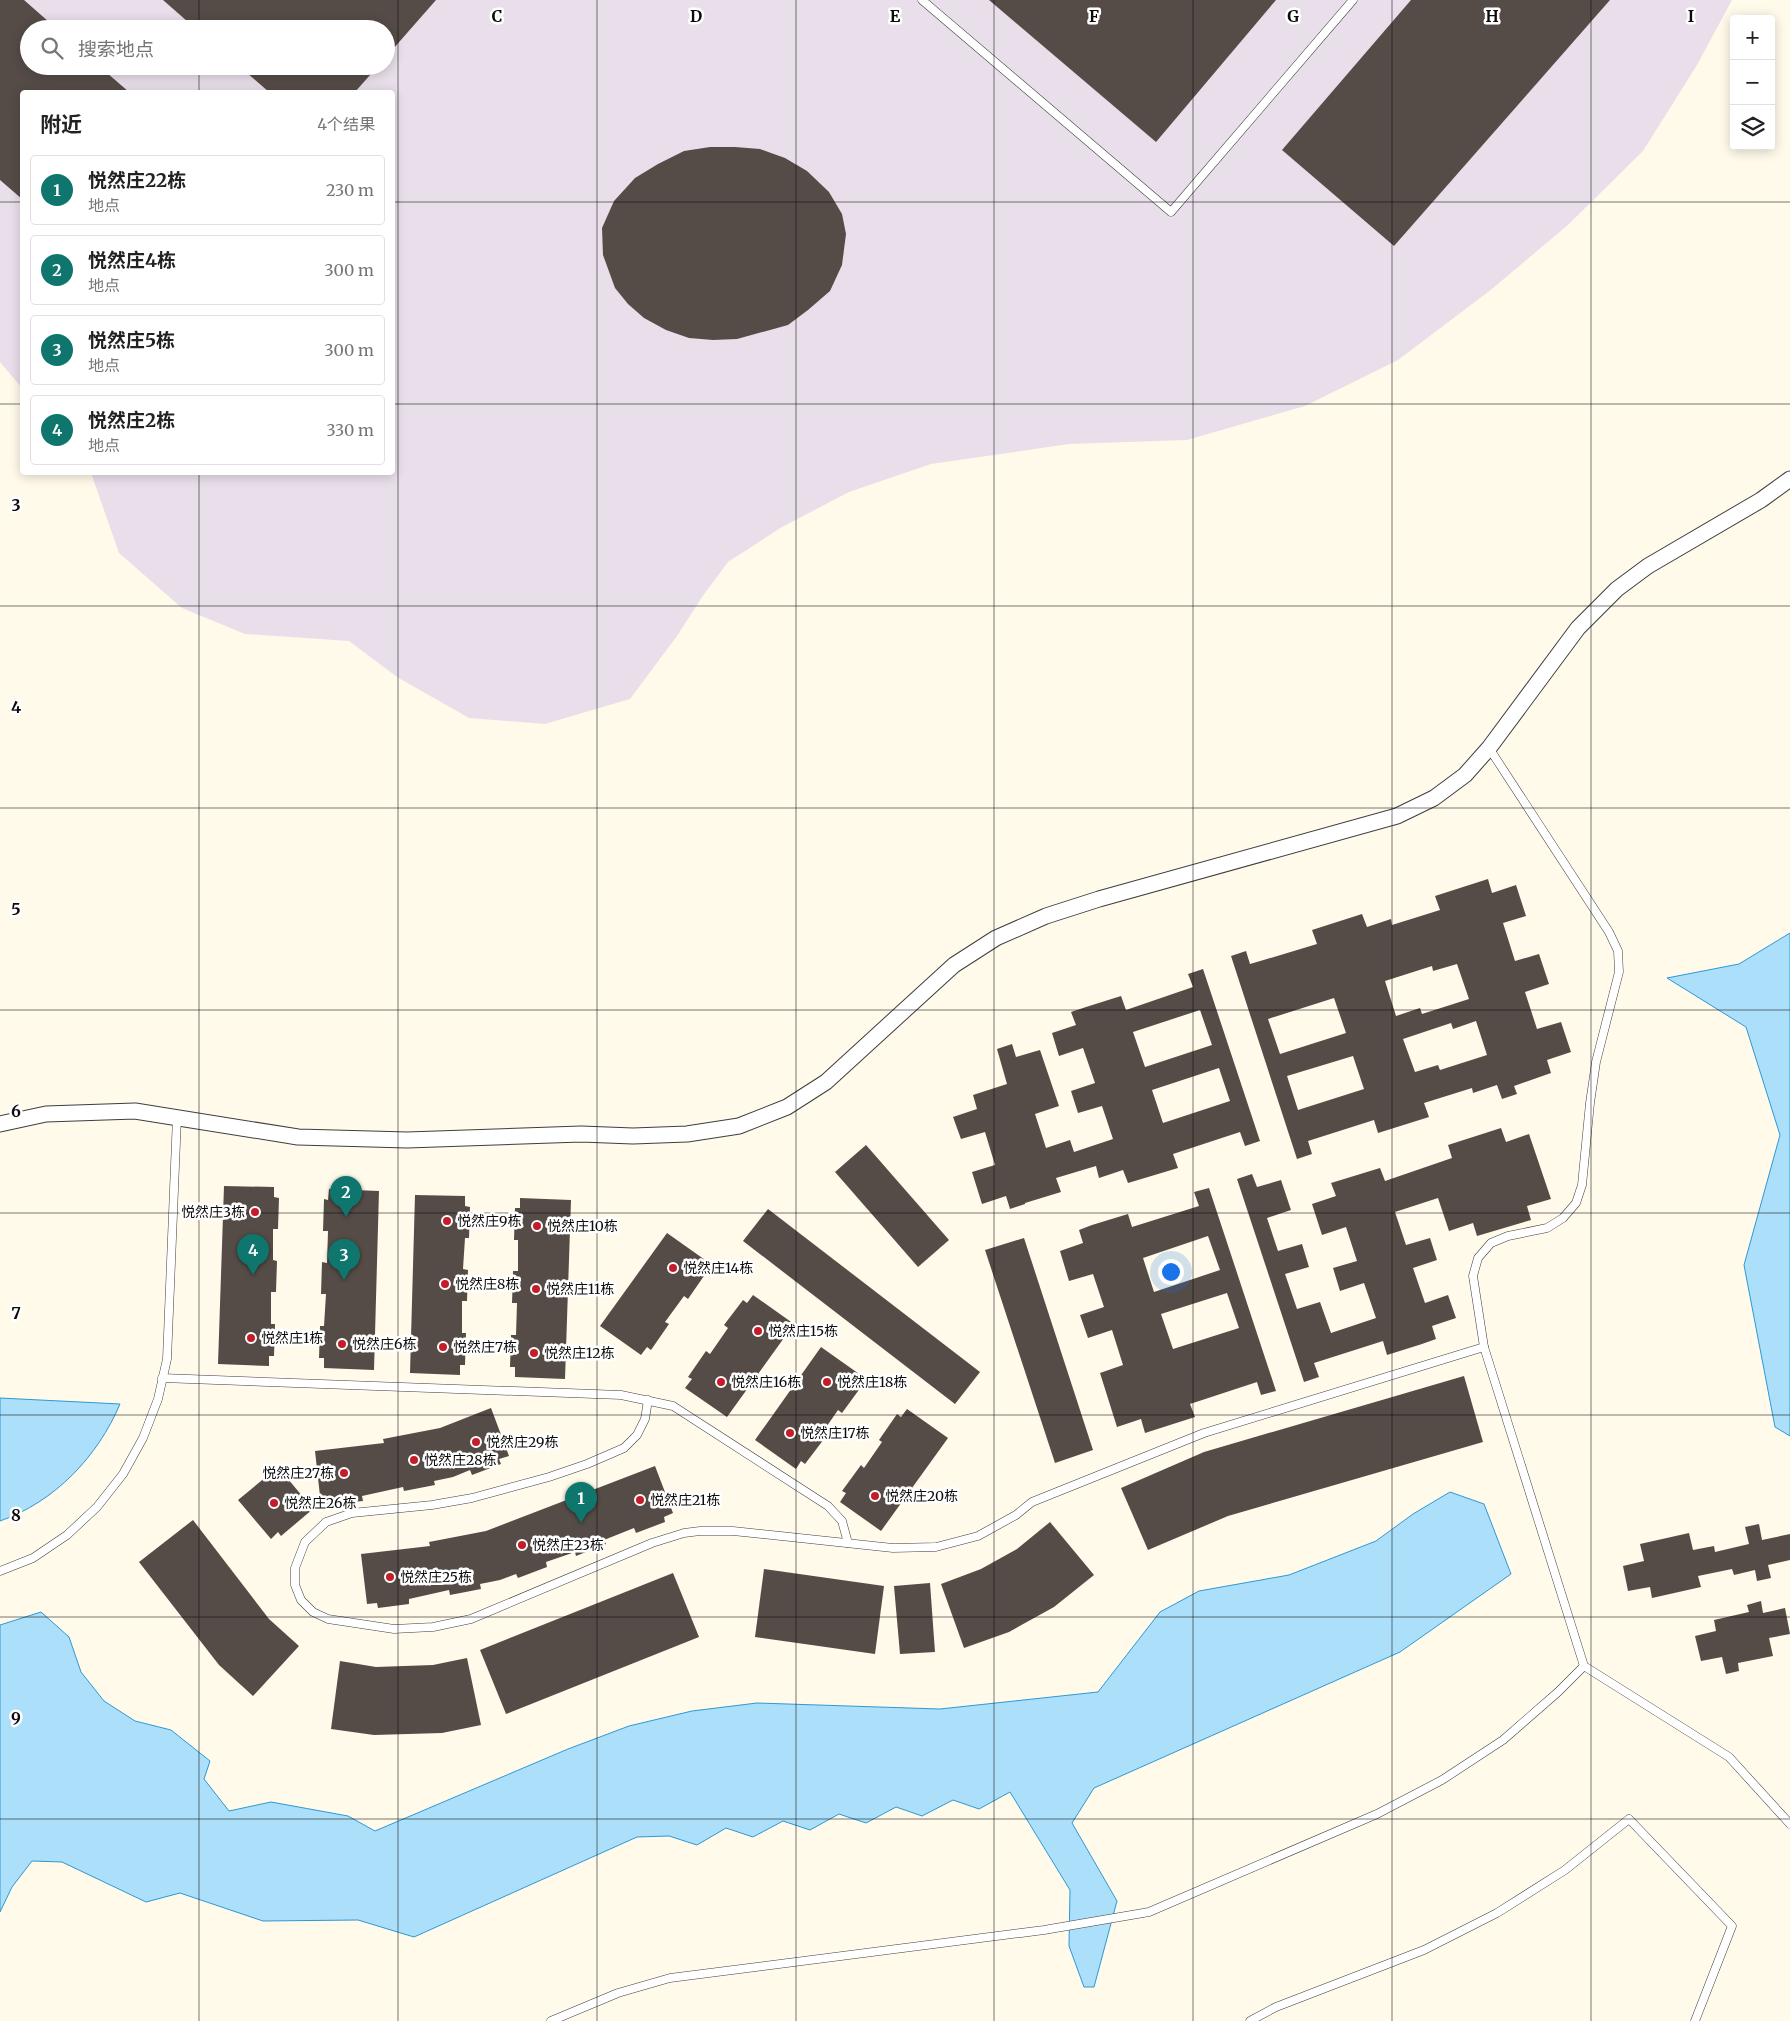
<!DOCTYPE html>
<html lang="zh">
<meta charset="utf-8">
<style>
:root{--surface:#fff;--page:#f2f2f2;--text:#222;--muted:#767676;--line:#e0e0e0;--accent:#0f766e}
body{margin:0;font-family:Merriweather,"Noto Sans SC",serif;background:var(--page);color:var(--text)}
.controls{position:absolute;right:15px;top:15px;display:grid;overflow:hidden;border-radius:5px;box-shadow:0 2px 12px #0003}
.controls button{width:45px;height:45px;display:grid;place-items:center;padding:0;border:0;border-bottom:1px solid var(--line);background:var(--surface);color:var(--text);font:25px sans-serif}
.you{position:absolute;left:1170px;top:1271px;width:18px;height:18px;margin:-12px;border:4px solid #fff;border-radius:50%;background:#1a73e8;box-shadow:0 0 0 8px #1a73e833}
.badge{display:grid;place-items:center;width:32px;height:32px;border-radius:50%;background:var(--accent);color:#fff;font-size:16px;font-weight:700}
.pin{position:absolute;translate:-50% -41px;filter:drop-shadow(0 1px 2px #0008)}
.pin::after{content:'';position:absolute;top:26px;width:18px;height:15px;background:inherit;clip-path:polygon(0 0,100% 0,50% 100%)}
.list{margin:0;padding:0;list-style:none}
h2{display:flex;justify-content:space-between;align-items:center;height:65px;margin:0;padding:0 20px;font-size:21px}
h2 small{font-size:16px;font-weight:400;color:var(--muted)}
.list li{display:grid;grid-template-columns:32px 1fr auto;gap:15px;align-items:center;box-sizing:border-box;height:70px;margin:0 10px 10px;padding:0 10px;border:1px solid var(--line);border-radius:5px}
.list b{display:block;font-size:19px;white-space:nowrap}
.list p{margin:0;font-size:16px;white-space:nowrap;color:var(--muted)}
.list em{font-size:16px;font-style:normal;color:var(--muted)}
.icon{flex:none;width:28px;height:28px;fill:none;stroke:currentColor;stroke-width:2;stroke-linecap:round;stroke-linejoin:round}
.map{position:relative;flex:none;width:1790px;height:2021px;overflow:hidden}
.search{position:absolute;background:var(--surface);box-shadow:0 2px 12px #0003;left:20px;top:20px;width:375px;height:55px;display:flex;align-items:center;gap:12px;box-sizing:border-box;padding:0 18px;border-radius:28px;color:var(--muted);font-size:19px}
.panel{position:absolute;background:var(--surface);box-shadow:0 2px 12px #0003;left:20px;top:90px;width:375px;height:385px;border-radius:5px}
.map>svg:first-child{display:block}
.industrial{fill:#e9dfeb;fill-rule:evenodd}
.water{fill:#abdffa;stroke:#2e98d5}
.building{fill:#554c47;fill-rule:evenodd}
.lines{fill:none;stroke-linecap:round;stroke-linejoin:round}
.service-casing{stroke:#3e3e3e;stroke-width:9}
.minor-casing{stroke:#3e3e3e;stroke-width:17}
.service{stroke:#fff;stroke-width:8}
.minor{stroke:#fff;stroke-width:15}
.grid{fill:none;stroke:#0b0b0b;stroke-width:1;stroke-opacity:0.55}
.poi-dot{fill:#c31c2a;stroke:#fff;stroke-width:2}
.labels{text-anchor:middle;stroke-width:5;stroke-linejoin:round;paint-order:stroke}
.poi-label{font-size:14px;fill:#0b0b0b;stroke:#fff;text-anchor:start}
.grid-label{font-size:16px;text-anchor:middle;font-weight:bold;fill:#0b0b0b;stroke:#fff;stroke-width:5;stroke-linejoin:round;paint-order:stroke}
</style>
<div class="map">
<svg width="1790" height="2021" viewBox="0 0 1790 2021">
<rect width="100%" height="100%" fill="#fffaea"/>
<path class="industrial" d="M0,0h1732l-35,65 -54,86 -74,73 -77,65 -94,71 -93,46 -118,34 -118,4 -138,20 -82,28 -67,35 -54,35 -26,35 -25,39 -47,63 -85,25 -76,-6 -72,-41 -48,-36 -104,-7 -63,-26 -63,-55 -28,-80 301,-1v-380h-370v296l-22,-26zM29,29h357v37h-357z"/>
<g class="water">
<polygon points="1790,933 1790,1436 1775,1427 1744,1265 1780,1135 1746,1027 1667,978 1739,964"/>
<path d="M0,1398l120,6c-22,52 -65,98 -120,117z"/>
<polygon points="1450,1492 1484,1504 1511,1574 1400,1652 1094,1788 1072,1823 1117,1901 1094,1987 1084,1987 1069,1946 1070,1890 1010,1792 979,1809 953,1800 922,1816 896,1807 866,1823 839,1814 810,1830 783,1821 753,1837 726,1828 697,1845 669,1836 637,1837 414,1937 358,1920 263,1921 180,1893 146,1902 62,1862 32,1861 12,1887 0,1912 0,1625 41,1612 69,1637 81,1672 104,1701 135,1721 171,1730 210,1761 204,1779 229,1811 271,1802 348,1816 375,1831 568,1749 629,1726 692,1711 757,1703 940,1709 1098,1692 1160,1612 1199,1591 1289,1575 1376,1541 1413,1514"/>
</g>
<g class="building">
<polygon points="0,0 24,0 57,29 29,29 29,66 99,66 129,92 22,92 22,199 0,180"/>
<polygon points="163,0 436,0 386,57 386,29 196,29"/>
<polygon points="989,0 1276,0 1156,142"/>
<polygon points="1411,0 1610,0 1394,246 1282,150"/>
<polygon points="239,66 378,66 355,92 269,92"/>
<polygon points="710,147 735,147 760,149 785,158 807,171 829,192 842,214 846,234 842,265 830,291 808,310 788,325 737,339 713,340 689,338 666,330 644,318 628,304 615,288 603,255 602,228 614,201 635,178 658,164 684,151"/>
<path d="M1488,879l4,14 24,-8 10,31 -23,7 12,38 24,-7 10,30 -24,8 12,37 24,-7 10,30 -24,8 4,13 -37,13 3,8 -15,5 -5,-14 -24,8 -1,-5 -48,15 5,14 -51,16 -4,-13 -66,21 4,13 -15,5 -66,-203 15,-5 4,13 24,-7 43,-13 -5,-14 50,-16 5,13 24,-8 1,6 48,-15 -5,-14zM1457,964l12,35 -47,15 -2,-6 -24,8 -11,-35 47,-15 1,5zM1334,998l12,35 -66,21 -12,-35zM1476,1021l11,34 -47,15 -2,-5 -23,7 -12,-33 48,-16 2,6zM1353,1056l11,33 -66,21 -11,-34z"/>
<path d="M1203,969l57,172 -15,5 -5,-14 -67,22 5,14 -50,15 -5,-13 -24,8 -3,-12 -40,12 5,14 -36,11v1l-15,5 -4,-13 -24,8 -10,-32 23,-7 -10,-33 -24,7 -8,-22 24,-8 -4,-14 34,-11 -10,-35 15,-5 4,13 24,-7 19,56 -24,8 11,34 24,-8 4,12 39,-13 -11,-33 -24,7 -7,-22 24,-8 -12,-35 -24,8 -7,-23 24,-8 -5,-13 15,-5 35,-11 5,14 67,-23 -5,-13zM1200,1010l12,35 -67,22 -12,-35zM1219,1068l11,33 -67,22 -11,-33z"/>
<polygon points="1501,1128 1506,1142 1529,1134 1551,1199 1527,1206 1531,1220 1477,1236 1473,1223 1449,1231 1438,1198 1395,1212 1406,1245 1430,1238 1437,1260 1413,1268 1425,1303 1448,1295 1456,1318 1432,1326 1436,1339 1422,1344 1387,1355 1383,1341 1314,1363 1319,1377 1304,1382 1237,1179 1252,1174 1257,1187 1281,1180 1291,1210 1267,1218 1278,1251 1302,1244 1309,1267 1285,1274 1297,1309 1320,1302 1331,1333 1376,1318 1364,1283 1340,1291 1333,1268 1357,1261 1346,1227 1322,1235 1312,1204 1336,1196 1331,1183 1380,1168 1385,1181 1452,1158 1448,1145"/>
<polygon points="866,1145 949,1240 918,1267 835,1172"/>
<polygon points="224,1186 274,1187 274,1197 279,1198 278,1229 273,1229 273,1260 277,1261 276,1292 271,1292 271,1324 275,1324 274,1356 269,1356 269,1366 218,1364"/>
<path d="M1209,1188l67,203 -15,4 -4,-13 -67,22 5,13 -50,16 -4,-14 -24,8 -17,-54 23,-8 -11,-35 -24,8 -8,-23 24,-8 -11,-33 -24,7 -9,-30 23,-8 -4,-13 13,-5 36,-11 4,13 67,-21 -5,-14zM1208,1236l12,34 -66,22 -11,-34zM1227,1293l12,35 -66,21 -12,-35z"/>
<polygon points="329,1189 379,1191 374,1370 324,1368 324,1358 319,1358 320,1326 324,1326 326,1294 321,1294 322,1262 327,1263 328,1231 323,1231 324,1199 328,1200"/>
<polygon points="415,1195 465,1196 465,1206 470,1207 469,1238 465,1238 463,1269 468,1270 467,1301 462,1301 462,1333 466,1333 465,1365 460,1365 460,1375 410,1373"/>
<polygon points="520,1198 571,1200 565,1379 515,1377 515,1367 510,1367 511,1335 516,1335 517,1303 512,1303 513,1271 518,1271 518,1240 514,1240 515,1208 520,1208"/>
<polygon points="768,1209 980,1372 955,1404 743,1241"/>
<polygon points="667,1233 708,1262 702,1271 706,1273 688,1299 684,1296 665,1322 669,1324 651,1350 647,1347 641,1355 600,1326"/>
<polygon points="1024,1238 1093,1450 1055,1463 985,1250"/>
<polygon points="753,1295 794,1324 727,1417 685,1388 692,1379 688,1377 706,1351 710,1354 728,1328 724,1325 743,1300 747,1303"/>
<polygon points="821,1347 862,1376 856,1385 861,1387 842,1413 838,1410 820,1436 824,1439 805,1464 801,1461 796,1469 755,1440"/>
<polygon points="1464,1376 1483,1442 1228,1516 1148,1550 1121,1488 1204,1452"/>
<polygon points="491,1408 509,1456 499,1459 501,1464 472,1475 470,1470 453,1477 434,1481 435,1485 404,1491 403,1487 362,1496 363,1501 321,1505 315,1451 384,1443 383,1439 440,1428"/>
<polygon points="907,1409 948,1438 881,1531 840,1502 846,1493 842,1491 861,1465 864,1468 882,1442 879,1440 897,1414 901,1417"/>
<polygon points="655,1466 673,1513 664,1517 665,1522 636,1533 634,1528 604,1540 606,1544 576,1556 575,1552 546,1562 547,1567 518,1578 516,1574 500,1580 480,1584 481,1589 450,1595 449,1590 409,1599 409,1604 378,1608 377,1603 367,1604 361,1554 430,1546 429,1542 486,1531"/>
<polygon points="278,1467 313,1509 281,1536 278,1532 271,1539 238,1500"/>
<polygon points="193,1520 269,1619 299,1646 253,1696 219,1665 139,1562"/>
<polygon points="1050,1522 1094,1575 1054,1607 1009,1632 964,1648 941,1584 981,1569 1017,1549"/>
<polygon points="1759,1524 1762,1540 1790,1534 1790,1560 1768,1565 1771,1578 1757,1581 1755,1570 1734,1575 1732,1569 1698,1576 1701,1587 1652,1598 1650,1587 1628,1591 1623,1566 1644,1561 1640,1544 1689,1533 1693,1550 1714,1546 1715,1552 1749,1544 1745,1527"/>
<polygon points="764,1569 884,1586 875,1654 755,1637"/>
<polygon points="673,1573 699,1637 506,1714 480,1650"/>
<polygon points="930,1583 935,1652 900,1654 894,1586"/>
<polygon points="1761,1601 1763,1613 1785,1608 1790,1634 1769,1638 1773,1656 1738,1663 1739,1671 1726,1674 1722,1657 1701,1661 1695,1636 1716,1631 1714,1620 1749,1612 1747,1605"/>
<polygon points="467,1658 481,1725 442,1733 374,1735 331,1729 340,1661 376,1667 433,1665"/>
</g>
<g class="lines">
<defs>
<g id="service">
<polyline points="922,0 1171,212 1353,0"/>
<polyline points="1489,748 1609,932 1618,951 1619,972 1596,1062 1590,1103 1582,1185 1576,1203 1563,1218 1547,1228 1508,1236 1491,1243 1478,1258 1473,1276 1484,1347 1584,1666 1729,1757 1790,1824"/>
<polyline points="162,1378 621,1395 673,1406 828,1506 842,1521 848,1543"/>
<polyline points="648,1400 645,1419 637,1435 624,1448 587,1464 549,1477 472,1498 432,1505 352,1513 326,1522 305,1542 295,1568 295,1585 301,1600 313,1612 328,1619 394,1629 433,1627 471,1619 652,1543 684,1533 700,1531 733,1531 893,1548 936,1547 978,1536 1016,1515 1032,1502 1204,1433 1484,1347"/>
<polyline points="0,1571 33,1558 67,1535 97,1507 123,1474 143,1438 158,1399 167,1359 177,1117"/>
<polyline points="551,2021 618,1993 670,1978 1044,1930 1149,1912 1377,1814 1442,1780 1503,1740 1558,1692 1584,1666"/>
<polyline points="1250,2021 1276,2007 1424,1950 1497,1913 1565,1870 1629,1819 1732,1926 1695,2021"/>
</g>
<polyline id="minor" points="0,1124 46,1114 135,1111 298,1137 407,1140 581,1134 633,1136 687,1134 739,1126 787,1107 826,1082 954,965 996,938 1046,916 1099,899 1397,816 1434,798 1465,775 1489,748 1578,628 1617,589 1648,566 1761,500 1790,479"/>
</defs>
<use href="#service" class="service-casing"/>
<use href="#minor" class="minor-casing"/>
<use href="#service" class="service"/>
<use href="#minor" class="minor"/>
</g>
<path class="grid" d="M199,0v29M398,0v2021M597,0v2021M796,0v2021M994,0v2021M1193,0v2021M1392,0v2021M1591,0v2021M199,66v26M0,202h22M392,202h1398M0,404h22M392,404h1398M199,472v1549M0,606h1790M0,808h1790M0,1010h1790M0,1213h1790M0,1415h1790M0,1617h1790M0,1819h1790"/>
<g class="poi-dot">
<circle cx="255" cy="1212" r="5"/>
<circle cx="447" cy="1221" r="5"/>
<circle cx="537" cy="1226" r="5"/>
<circle cx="673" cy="1268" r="5"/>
<circle cx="445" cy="1284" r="5"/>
<circle cx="536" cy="1289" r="5"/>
<circle cx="758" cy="1331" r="5"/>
<circle cx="251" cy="1338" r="5"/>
<circle cx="342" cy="1344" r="5"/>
<circle cx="443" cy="1347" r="5"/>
<circle cx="534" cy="1353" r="5"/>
<circle cx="721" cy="1382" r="5"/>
<circle cx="827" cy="1382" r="5"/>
<circle cx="790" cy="1433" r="5"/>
<circle cx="476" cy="1442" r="5"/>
<circle cx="414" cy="1460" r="5"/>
<circle cx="344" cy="1473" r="5"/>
<circle cx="875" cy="1496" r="5"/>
<circle cx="640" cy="1500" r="5"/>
<circle cx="274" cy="1503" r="5"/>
<circle cx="522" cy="1545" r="5"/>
<circle cx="390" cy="1577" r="5"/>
</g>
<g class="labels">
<g class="poi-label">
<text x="245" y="1217" text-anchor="end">悦然庄3栋</text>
<text x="457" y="1226">悦然庄9栋</text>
<text x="547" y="1231">悦然庄10栋</text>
<text x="683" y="1273">悦然庄14栋</text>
<text x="455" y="1289">悦然庄8栋</text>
<text x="546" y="1294">悦然庄11栋</text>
<text x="768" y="1336">悦然庄15栋</text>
<text x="261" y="1343">悦然庄1栋</text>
<text x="352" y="1349">悦然庄6栋</text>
<text x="453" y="1352">悦然庄7栋</text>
<text x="544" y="1358">悦然庄12栋</text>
<text x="731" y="1387">悦然庄16栋</text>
<text x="837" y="1387">悦然庄18栋</text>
<text x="800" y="1438">悦然庄17栋</text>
<text x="486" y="1447">悦然庄29栋</text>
<text x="424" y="1465">悦然庄28栋</text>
<text x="334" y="1478" text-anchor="end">悦然庄27栋</text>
<text x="885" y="1501">悦然庄20栋</text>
<text x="650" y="1505">悦然庄21栋</text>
<text x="284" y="1508">悦然庄26栋</text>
<text x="532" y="1550">悦然庄23栋</text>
<text x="400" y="1582">悦然庄25栋</text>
</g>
</g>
<g class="grid-label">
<text x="497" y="22">C</text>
<text x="696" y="22">D</text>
<text x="895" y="22">E</text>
<text x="1094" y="22">F</text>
<text x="1293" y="22">G</text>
<text x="1492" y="22">H</text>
<text x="1691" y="22">I</text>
<text x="16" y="511">3</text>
<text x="16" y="713">4</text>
<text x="16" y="915">5</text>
<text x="16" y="1117">6</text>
<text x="16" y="1319">7</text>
<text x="16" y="1521">8</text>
<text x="16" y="1724">9</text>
</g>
</svg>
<div class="controls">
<button>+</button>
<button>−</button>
<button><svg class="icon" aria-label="layers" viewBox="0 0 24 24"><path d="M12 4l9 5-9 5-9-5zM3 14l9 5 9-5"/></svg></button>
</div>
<div class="you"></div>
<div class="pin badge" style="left:581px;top:1523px">1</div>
<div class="pin badge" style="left:346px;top:1217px">2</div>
<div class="pin badge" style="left:344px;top:1280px">3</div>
<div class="pin badge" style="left:253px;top:1275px">4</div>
<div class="search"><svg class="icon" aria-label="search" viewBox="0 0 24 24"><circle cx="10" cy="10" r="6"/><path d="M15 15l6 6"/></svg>搜索地点</div>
<section class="panel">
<h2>附近<small>4个结果</small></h2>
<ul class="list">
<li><span class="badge">1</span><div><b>悦然庄22栋</b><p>地点</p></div><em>230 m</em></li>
<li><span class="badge">2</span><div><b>悦然庄4栋</b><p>地点</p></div><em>300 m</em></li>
<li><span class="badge">3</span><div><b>悦然庄5栋</b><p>地点</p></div><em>300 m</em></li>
<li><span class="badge">4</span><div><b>悦然庄2栋</b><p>地点</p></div><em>330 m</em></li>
</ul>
</section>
</div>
